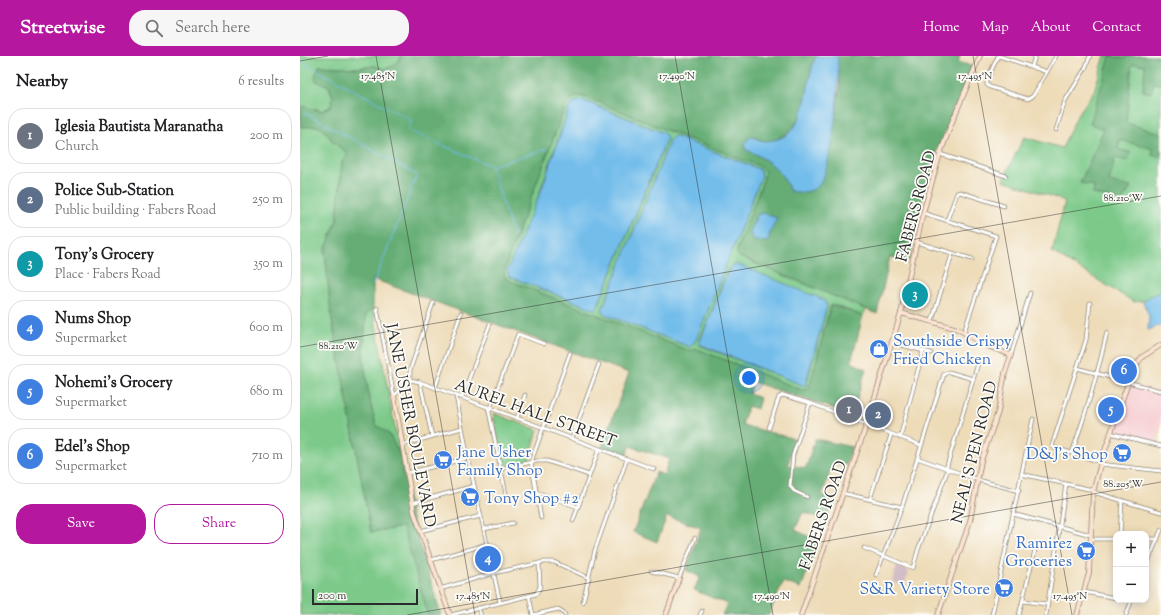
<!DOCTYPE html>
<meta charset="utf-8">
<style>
:root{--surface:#fff;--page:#f6f6f6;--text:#202124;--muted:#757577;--line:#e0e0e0;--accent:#b5179e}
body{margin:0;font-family:"Sorts Mill Goudy",serif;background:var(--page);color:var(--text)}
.controls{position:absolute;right:12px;bottom:12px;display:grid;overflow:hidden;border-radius:8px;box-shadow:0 2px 10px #0003}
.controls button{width:36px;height:36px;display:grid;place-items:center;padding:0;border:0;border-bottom:1px solid var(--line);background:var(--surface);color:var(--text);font:20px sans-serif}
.scale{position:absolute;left:12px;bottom:10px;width:106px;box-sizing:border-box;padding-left:4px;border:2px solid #2b2b2b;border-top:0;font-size:11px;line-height:14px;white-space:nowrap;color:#2b2b2b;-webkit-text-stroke:3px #fdfcf7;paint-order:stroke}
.you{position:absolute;left:449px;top:322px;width:14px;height:14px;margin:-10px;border:3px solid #fff;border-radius:50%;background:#1a73e8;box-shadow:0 0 0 6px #1a73e833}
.badge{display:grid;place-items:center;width:26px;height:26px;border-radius:50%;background:var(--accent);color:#fff;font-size:13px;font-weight:700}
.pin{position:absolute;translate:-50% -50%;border:2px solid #fff;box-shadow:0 1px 4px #0006}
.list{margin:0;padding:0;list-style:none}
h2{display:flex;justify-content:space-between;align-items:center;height:52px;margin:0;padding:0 16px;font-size:17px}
h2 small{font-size:13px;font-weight:400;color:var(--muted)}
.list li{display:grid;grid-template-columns:26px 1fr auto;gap:12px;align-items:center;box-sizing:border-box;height:56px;margin:0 8px 8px;padding:0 8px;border:1px solid var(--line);border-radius:16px}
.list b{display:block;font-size:15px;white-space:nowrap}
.list p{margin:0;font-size:13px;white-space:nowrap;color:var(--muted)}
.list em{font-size:13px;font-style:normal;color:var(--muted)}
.actions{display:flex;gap:8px;padding:12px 16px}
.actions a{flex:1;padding:9px 0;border:1px solid var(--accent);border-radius:16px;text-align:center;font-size:14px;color:var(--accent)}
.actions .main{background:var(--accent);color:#fff}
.icon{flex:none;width:22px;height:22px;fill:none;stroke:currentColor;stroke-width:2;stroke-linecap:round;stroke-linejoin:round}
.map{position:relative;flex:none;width:861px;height:559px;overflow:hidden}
header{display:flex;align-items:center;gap:24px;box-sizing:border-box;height:56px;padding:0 20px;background:var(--accent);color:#fff}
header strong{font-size:19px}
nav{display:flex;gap:22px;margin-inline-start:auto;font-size:14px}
.search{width:280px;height:36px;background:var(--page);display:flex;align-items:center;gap:10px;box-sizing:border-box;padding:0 14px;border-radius:16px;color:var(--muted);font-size:15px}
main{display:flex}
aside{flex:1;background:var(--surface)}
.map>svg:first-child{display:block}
.built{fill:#f7cfd3}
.industrial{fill:#d2bdc7}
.green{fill:#7cc989;stroke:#547a5a;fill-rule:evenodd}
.forest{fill:#65ad75;stroke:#486c50;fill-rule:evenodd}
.water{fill:#73bdeb;stroke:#4f748b}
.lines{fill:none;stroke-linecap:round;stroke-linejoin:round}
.stream{stroke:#73bdeb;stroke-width:1}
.street-casing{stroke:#8c8472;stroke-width:4.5}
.secondary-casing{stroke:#8c8472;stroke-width:5.5}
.street{stroke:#fff;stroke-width:3}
.secondary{stroke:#fde3d1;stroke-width:4}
.ticks{fill:none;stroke:#2b2b2b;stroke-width:1;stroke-opacity:0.45}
.labels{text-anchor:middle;stroke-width:3.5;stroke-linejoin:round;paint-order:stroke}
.street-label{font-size:16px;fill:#2b2b2b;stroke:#fdfcf7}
.shop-label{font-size:16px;fill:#366cbe;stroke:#fdfcf7;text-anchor:start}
.ticks-label{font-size:10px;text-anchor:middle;fill:#2b2b2b;stroke:#fdfcf7;stroke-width:3.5;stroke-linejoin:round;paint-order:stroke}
</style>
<header>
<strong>Streetwise</strong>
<div class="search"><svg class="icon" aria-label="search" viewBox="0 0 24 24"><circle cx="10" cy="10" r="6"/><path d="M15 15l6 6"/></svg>Search here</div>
<nav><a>Home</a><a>Map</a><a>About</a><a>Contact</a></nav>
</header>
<main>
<aside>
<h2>Nearby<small>6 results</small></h2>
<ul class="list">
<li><span class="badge" style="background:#6b7280">1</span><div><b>Iglesia Bautista Maranatha</b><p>Church</p></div><em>200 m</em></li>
<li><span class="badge" style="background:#5c6f8a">2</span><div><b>Police Sub-Station</b><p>Public building · Fabers Road</p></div><em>250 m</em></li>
<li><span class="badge" style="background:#0f9aa8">3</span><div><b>Tony's Grocery</b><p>Place · Fabers Road</p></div><em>350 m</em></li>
<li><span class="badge" style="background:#3f7fe0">4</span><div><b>Nums Shop</b><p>Supermarket</p></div><em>600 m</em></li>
<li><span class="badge" style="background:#3f7fe0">5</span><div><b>Nohemi's Grocery</b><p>Supermarket</p></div><em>680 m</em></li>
<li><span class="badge" style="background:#3f7fe0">6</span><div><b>Edel's Shop</b><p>Supermarket</p></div><em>710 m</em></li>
</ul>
<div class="actions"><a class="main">Save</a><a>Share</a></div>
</aside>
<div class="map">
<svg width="861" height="559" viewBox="0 0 861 559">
<rect width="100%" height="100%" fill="#fdfcf7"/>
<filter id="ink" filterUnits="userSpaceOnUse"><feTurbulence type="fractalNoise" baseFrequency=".025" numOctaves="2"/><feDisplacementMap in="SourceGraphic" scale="8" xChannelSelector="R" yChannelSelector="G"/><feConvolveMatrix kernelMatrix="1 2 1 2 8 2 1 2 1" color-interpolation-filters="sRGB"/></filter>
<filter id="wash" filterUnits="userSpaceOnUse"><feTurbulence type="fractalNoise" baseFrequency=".012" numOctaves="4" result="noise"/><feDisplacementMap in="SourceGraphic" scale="16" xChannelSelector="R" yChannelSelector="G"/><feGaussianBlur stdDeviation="0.9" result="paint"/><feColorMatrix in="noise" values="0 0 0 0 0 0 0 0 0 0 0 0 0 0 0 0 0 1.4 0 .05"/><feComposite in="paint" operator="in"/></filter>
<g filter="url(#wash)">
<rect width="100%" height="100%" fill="#eedcb9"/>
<polygon class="built" points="832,328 861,336 861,370 856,386 815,375"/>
<polygon class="industrial" points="597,510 609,514 604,530 592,526"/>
<g class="green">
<polygon points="0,0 101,0 101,2 93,10 84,13 75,10 57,12 19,10 33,40 31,50 22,55 16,52 2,71 18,70 25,75 34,87 48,97 42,106 37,164 25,195 31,258 71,476 103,471 128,559 0,559"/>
<polygon points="805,0 861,0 861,242 834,246 752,196 765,145 703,124 724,81 762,92 777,60 794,35"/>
<path d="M277,40l15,3 79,33 88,33 6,6 -1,7 -27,71v5l3,3 126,52 -3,7 -29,-11 -4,2 -20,78 -3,5h-5l-105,-41 -7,2 -182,-71 -4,-5 1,-8 60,-160 4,-6zM288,46l76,31 3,6 -71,171 -86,-33 59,-169 4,-5zM374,80l85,33 2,3 -71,175 -86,-33zM435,209l89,35 3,6 -21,80 -105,-40 -1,-6 27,-67 2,-5z"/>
<polygon points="73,253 100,399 89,378 76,369 69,342 63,300 66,258"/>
<polygon points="193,357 238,374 229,404 203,409"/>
</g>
<g class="forest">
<path d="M101,0h415c-13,29 -4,64 -35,81 -9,5 -17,6 -26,0l-10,12c23,11 35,18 45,42l18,1 21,-36 11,-70 -3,-30h123l-2,6 15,4 -37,87 -14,47 -13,60 -19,-3 -13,57 -137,-57 -3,-3v-5l27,-71 1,-7 -6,-5 -88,-34 -88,-36c-8,0 -13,4 -18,11l-60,160 -1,8 4,5 182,71 7,-2 105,41h5l3,-5 21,-80 32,11 -12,46 15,7 -11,36 -13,-5 -4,10 -85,-28 -4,12 11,4 -3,11 -9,-3 -6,19 53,14 -7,26 18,3 9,-29 37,8 -6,18 -13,-2 -11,32 12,3 -8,22 -23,-8 -8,18 24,11 -18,47 -18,-6 -14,33h-47l5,-11 -33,-14 6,-13 -14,-7 15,-42 -34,-12 -10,26 -24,-10 23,-60 8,3 5,-16 -39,-13 -4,10 -24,-9 27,-74 -256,-94v30l-7,5 -3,42 6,42 7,27 13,9 11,21 11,60 30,100h-13l-25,-88 -32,5 -40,-218 -6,-63 12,-31 5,-58 6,-9 -14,-10 -9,-12 -7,-5 -17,1 1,-21 20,5 9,-5 2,-10 -4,-10 -13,-5 -1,-5 4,-10 38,2 18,-2 9,3 9,-3 8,-8zM463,157l14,5 -8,17 -15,-13 3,-7z"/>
<polygon points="810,0 825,3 826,0 861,0 861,29 854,27 851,37 843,35 845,9 832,8 826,67 861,77 861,98 857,101 852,99 853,93 820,84 818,93 831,97 828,105 815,102 809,126 831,131 822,145 793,138 794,130 780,127 804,73 790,68"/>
</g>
<g class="water">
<path d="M516,0h21c5,20 -5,115 -18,129 -8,8 -19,8 -29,6 -10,-24 -22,-31 -45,-42v-6l5,-6c5,0 10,4 14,4 47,0 39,-55 52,-85z"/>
<polygon points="282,44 364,77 367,82 296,254 210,221 207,215 241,135 269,52 273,47"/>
<polygon points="374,80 459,113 462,119 396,284 390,291 304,258 302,254 370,84"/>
<polygon points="463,157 477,162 469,179 469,184 464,186 453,183 450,177 457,159"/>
<polygon points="432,209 439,209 524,244 527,250 505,330 399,288 427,217"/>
<polygon points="861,236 861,269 848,274 849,260 843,246 851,240"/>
</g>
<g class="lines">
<g class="stream">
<polyline points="0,5 112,65 107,74 191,110 247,93"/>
<polyline points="4,56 117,119 73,229"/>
<polyline points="191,111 214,181"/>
</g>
</g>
</g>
<g filter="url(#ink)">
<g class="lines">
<defs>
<g id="street">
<polyline points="698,0 687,24 687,29 690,31 728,43 733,40 756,0"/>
<polyline points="699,0 747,16"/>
<polyline points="732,10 735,0"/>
<polyline points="756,74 765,45 785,13 790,0"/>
<polyline points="640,98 706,120"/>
<polyline points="623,157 696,180 664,276"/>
<polyline points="647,164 657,137 660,136 704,150"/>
<polyline points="616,186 672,203"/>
<polyline points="790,247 786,284 752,390 755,392 801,406"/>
<polyline points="77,252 94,340"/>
<polyline points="632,265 652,198"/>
<polyline points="591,286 631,297"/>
<polyline points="711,299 730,237"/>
<polyline points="777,312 861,335"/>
<polyline points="110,324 120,326 354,413"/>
<polyline points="120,326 132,380"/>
<polyline points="135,332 161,257"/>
<polyline points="94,340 110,324 110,314 133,247"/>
<polyline points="156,340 168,402 200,546"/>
<polyline points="162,341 190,268"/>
<polyline points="188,351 207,443"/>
<polyline points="190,352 218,278 244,288"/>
<polyline points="217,362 225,339"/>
<polyline points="469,372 479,341 483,339 510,347 621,389"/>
<polyline points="810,377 861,390"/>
<polyline points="272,382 299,308"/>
<polyline points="600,382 623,295"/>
<polyline points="102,389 162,372"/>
<path d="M772,397c14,-40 26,-80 35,-121"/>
<polyline points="617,402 682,425 719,435"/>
<polyline points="800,408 861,415"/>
<polyline points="646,413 679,304"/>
<polyline points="107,417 168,402"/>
<polyline points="721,418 793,434"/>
<polyline points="171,419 237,405 247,405 289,419"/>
<polyline points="236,436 278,451"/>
<polyline points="793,436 861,456"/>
<polyline points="542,437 602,451"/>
<polyline points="507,441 494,435 490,430 493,399 510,347"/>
<polyline points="570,443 591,379"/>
<polyline points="112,447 174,430"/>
<polyline points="713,458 791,479"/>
<polyline points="241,462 231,406 270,297"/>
<polyline points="273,465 299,393"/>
<polyline points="184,473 213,467"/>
<polyline points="120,475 181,460"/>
<polyline points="820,478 822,444"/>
<polyline points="791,483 816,483"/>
<polyline points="846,483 858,483"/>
<polyline points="564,492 613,512 618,494 648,413"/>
<polyline points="131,504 188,488"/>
<polyline points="846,511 861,474"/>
<polyline points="351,515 379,522 395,482"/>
<polyline points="576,519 602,451 644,318 649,316 673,323"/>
<polyline points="140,533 194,517 244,506 254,506 289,522"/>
<polyline points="784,536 816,542"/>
<polyline points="229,540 233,559"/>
<polyline points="723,545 747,548"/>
<polyline points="283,546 295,494 327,403"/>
<polyline points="178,552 181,559"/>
<polyline points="151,559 236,538 240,531 239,507"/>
<polyline points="233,559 258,553 263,556 265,559"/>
<polyline points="400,559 402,555"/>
<polyline points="692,559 733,363"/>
<polyline points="719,559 735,494"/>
<polyline points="746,559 766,428"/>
<polyline points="826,559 832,544"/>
</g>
<g id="secondary">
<polyline points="601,257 658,273 682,288 711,299 705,317 698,356 681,405 670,465 638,559"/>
<polyline points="94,340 114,456 150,559"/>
<polyline points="366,559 379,522"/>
<polyline points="501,559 564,376 601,257 623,157 640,98 652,66 680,0"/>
<polyline points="777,559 789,517 793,436 801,406 832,315 842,301 861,289"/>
</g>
</defs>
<use href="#street" class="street-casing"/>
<use href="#secondary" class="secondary-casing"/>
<use href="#street" class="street"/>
<use href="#secondary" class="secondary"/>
</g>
</g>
<path class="ticks" d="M76,0l99,559M375,0l98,559M673,0l99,559M0,5l28,-5M0,291l861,-151M107,559l754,-133"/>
<defs>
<symbol id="shop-disc" viewBox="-11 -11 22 22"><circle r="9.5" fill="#3f7fe0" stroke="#fdfcf7"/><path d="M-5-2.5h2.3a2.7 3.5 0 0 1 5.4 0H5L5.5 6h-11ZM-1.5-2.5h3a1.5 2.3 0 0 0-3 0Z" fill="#fff"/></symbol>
<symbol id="supermarket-disc" viewBox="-11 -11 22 22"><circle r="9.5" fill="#3f7fe0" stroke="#fdfcf7"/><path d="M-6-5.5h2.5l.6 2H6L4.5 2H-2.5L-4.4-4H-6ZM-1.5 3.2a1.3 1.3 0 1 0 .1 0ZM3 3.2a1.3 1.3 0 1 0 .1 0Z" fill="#fff"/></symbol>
</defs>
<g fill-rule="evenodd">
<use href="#shop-disc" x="568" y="282" width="22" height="22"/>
<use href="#supermarket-disc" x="811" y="386" width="22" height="22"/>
<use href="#supermarket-disc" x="132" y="393" width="22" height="22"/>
<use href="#supermarket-disc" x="159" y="430" width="22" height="22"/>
<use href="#supermarket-disc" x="775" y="484" width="22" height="22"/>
<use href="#supermarket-disc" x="693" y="521" width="22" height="22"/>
</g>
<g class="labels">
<g class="street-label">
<text transform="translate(615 150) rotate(-75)" y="6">FABERS ROAD</text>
<text transform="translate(236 356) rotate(20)" y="6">AUREL HALL STREET</text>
<text transform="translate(112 369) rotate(79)" y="6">JANE USHER BOULEVARD</text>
<text transform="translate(673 396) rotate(-76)" y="6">NEAL'S PEN ROAD</text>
<text transform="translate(522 459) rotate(-71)" y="6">FABERS ROAD</text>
</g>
<g class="shop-label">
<text x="593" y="290">Southside Crispy<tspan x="593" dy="18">Fried Chicken</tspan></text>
<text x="157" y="401">Jane Usher<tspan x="157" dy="18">Family Shop</tspan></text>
<text x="808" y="403" text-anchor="end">D&amp;J's Shop</text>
<text x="184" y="447">Tony Shop #2</text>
<text x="772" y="492" text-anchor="end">Ramirez<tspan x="772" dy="18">Groceries</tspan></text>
<text x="690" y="538" text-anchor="end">S&amp;R Variety Store</text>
</g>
</g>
<g class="ticks-label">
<text x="78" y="23">17.485°N</text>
<text x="377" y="23">17.490°N</text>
<text x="675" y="23">17.495°N</text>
<text x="823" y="145">88.210°W</text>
<text x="38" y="293">88.210°W</text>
<text x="823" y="431">88.205°W</text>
<text x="173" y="543">17.485°N</text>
<text x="472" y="543">17.490°N</text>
<text x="770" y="543">17.495°N</text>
</g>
</svg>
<div class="controls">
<button>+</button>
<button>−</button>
</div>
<div class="scale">200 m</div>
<div class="you"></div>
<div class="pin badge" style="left:549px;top:354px;background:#6b7280">1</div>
<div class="pin badge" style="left:578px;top:359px;background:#5c6f8a">2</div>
<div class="pin badge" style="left:615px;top:239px;background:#0f9aa8">3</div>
<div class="pin badge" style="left:188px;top:503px;background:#3f7fe0">4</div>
<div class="pin badge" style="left:811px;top:354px;background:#3f7fe0">5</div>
<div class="pin badge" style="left:824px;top:315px;background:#3f7fe0">6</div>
</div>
</main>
